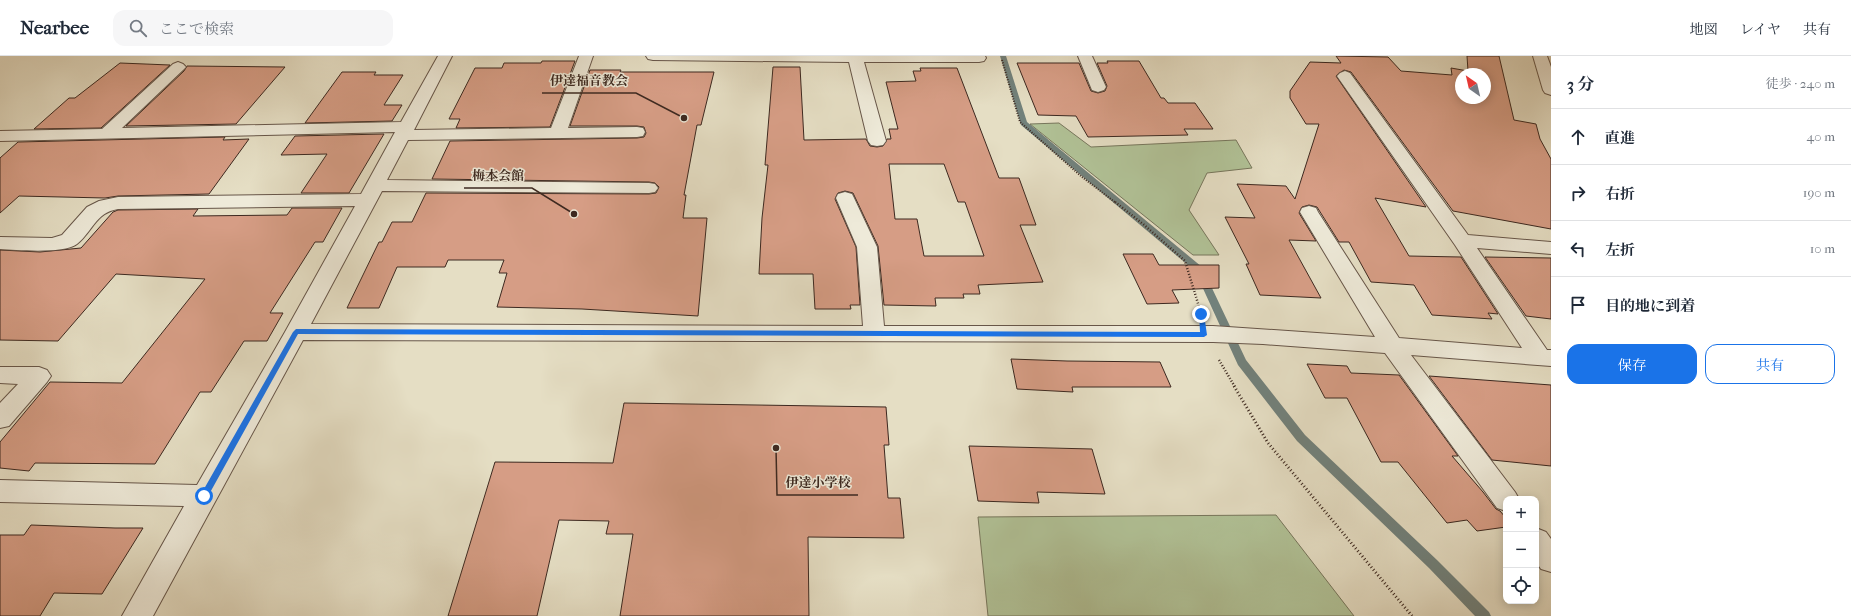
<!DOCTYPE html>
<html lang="ja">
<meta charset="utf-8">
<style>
:root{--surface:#fff;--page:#f6f6f7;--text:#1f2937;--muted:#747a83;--line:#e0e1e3;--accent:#1a73e8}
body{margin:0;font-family:"IM FELL French Canon","Noto Serif JP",serif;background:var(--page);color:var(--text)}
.controls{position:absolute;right:12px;bottom:12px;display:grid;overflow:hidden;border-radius:8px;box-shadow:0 2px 10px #0003}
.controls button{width:36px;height:36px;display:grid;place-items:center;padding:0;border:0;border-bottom:1px solid var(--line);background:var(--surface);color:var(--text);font:20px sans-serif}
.compass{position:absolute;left:1455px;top:12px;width:36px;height:36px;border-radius:50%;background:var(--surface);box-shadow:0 2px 10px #0003;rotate:326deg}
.stop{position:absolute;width:12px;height:12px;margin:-9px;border:3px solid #1a73e8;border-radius:50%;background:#fff}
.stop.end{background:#1a73e8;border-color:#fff;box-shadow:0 1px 4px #0008}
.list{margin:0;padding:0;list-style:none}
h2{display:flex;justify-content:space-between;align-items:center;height:52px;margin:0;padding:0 16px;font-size:17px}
h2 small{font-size:13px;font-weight:400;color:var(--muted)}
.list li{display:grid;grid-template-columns:26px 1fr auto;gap:12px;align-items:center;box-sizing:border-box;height:56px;padding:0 16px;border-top:1px solid var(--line)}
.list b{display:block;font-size:15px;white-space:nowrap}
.list em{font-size:13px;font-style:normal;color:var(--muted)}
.actions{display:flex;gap:8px;padding:12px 16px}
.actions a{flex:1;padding:9px 0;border:1px solid var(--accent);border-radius:12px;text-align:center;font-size:14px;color:var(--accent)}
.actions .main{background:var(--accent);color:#fff}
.icon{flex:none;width:22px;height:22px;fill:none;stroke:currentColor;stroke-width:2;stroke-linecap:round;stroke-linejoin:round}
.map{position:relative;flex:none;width:1551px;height:560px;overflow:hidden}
header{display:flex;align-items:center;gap:24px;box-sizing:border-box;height:56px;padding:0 20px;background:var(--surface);border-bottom:1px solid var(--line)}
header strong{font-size:19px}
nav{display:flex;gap:22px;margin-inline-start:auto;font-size:14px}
.search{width:280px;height:36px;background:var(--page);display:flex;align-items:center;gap:10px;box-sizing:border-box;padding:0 14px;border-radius:12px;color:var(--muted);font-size:15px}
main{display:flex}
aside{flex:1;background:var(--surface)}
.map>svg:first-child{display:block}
.green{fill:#b1c297;stroke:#77765c}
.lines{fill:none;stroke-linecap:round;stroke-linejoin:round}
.stream{fill:#72817b;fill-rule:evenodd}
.building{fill:#d69d85;stroke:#3d2920;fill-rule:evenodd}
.minor-casing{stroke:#675649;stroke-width:2}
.path-far2{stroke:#3d2920;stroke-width:2;stroke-dasharray:1 1.5;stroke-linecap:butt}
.path-far1{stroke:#3d2920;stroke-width:2.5;stroke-dasharray:1 2;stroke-linecap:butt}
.path{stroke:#3d2920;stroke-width:3;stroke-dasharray:1 2.5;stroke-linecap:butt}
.minor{fill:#eeead9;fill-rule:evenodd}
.route{fill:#1a73e8}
.leader{fill:none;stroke:#3d2920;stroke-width:1.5}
.callout-dot{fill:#3d2920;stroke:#eeead9;stroke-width:1.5}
.callout-label{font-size:13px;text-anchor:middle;font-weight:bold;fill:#3d2920;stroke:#eeead9;stroke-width:3;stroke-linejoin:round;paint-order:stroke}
</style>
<header>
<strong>Nearbee</strong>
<div class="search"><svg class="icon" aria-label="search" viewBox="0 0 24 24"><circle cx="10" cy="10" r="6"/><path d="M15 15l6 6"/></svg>ここで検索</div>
<nav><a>地図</a><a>レイヤ</a><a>共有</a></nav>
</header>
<main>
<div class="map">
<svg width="1551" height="560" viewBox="0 0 1551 560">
<rect width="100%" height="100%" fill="#e5dec4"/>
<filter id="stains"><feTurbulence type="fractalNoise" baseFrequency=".005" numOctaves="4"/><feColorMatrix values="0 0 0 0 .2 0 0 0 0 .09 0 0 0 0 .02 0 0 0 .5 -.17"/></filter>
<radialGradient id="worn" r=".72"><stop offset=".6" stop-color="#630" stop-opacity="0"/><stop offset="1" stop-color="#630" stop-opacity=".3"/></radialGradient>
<g class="green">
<polygon points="1059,67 1091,91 1236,84 1252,112 1207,117 1189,154 1219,199 1193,199 1030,68"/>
<polygon points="1276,459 1354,560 988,560 978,461"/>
</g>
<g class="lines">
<polygon class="stream" points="1000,0 1006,0 1027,66 1202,211 1246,304 1305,379 1437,504 1489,556 1491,560 1475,560 1429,512 1297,385 1238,309 1195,215 1021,69"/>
</g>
<g class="building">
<path d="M1336,0l52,1 13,14 51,4 -1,-7 17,3 -1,-15h32l15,64 22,4 4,15 11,20v70l-98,-18 -102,-139 -7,-2 -8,6 90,131 -51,-9 34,58 52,1 37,57 -10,-1 4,6 -60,-4 -18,-30 -43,-3 -22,-40h-10l-22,-35 -8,-2 -7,2 -3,6 17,28 -27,-1 32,58 -61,-3 -14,-31h3l-24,-47 30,1 -18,-34 49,2 9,13 24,-75h-13l-16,-26v-7l20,-29 31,1zM1461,18h24v24h-24z"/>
<polygon points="542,5 575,5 550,71 456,72 460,63 449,63 475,12 502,12 504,7 541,7"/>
<polygon points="1107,5 1139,5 1161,42 1164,42 1168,47 1195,47 1213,73 1184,73 1188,79 1088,81 1076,60 1038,59 1017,7 1079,7 1091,35 1098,37 1105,35 1107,30 1097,7 1108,7"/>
<polygon points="120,7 170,9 101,72 34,73 69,42 75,42"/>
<polygon points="187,10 285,11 236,68 126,70 184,15"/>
<path d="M773,11h27l4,73 62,-1 4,7 7,1 6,-1 4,-7h4l-2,-10h9l-12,-47 30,-1 -3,-10h8l-1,-3h37l42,110h20l17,47h-16l23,57 -65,3 2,9h-17l1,4h-29l1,8 -52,-1 -6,-59 -25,-53 -8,-2 -7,2 -3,6 21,48 4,58h-10l1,4h-36l-2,-35h-54l3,-56 6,-53h-3zM889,108h55l14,38h7l19,54h-60l-7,-37h-22z"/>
<polygon points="590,14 621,14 620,16 714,16 701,69 697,69 684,139 686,139 683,162 707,162 698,260 582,253 497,251 507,217 499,217 504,204 448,204 445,211 397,211 379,252 347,252 379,186 382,186 392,166 412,166 426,137 649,138 656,137 659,131 655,127 649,126 432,123 450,85 637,82 644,81 646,77 644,71 637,70 570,70"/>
<polygon points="342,16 376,16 374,19 403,19 384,49 402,49 392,65 305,67"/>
<polygon points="384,78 349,137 301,137 327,98 281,99 295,80"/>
<polygon points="225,81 223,84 249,83 209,138 118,140 105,142 19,140 0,157 0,102 18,86"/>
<polygon points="292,152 342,152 323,186 315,186 270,257 283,257 267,285 244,285 211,336 200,336 155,408 35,407 29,415 0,412 0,386 50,326 122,327 205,223 116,218 58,285 0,284 0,194 40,196 81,192 113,156 118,154 198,153 193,160 287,159"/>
<polygon points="1123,198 1153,198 1159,209 1219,209 1219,232 1172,234 1179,247 1147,248"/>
<polygon points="1485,201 1551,202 1551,263 1526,260"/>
<polygon points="1011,303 1067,305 1160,306 1171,331 1072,331 1073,336 1017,333"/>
<polygon points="1307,308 1347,310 1351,317 1399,319 1458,400 1452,400 1483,436 1496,453 1500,455 1506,462 1506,471 1477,475 1467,464 1447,467 1398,406 1381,406 1347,342 1325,342"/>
<polygon points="1429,320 1551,329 1551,410 1492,404"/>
<polygon points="624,347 886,351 889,389 884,389 888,442 900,442 904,482 808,481 809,560 620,560 633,478 606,478 609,465 559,464 537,560 448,560 495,406 613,407"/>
<polygon points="969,390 1092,393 1105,438 1037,436 1039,447 978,445"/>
<polygon points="31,469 115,472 143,472 102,538 54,537 40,560 0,560 0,479 24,479"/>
</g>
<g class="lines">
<defs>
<g id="minor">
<path d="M438,0h14l-38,74 137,-2 28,-72h14l-25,72 69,-1 6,1 2,4 -2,4 -6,1 -229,3 -21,40 262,3 6,1 3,4 -3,4 -6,1 -267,-2 -71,133 552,2 -6,-79 -21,-49 2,-4 7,-2 7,2 2,4 23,49 7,79h329l162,11 -75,-125 2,-4 7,-2 7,2 2,4 81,126 123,10 -67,-103 -118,-169 3,-3 5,-2 5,2 118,162 83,7v12l-74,-6 70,102h4v16l-140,-11 104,137 4,7h-13v12l-9,-3 -112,-155 -122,-9 -50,-2 -910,-2 -150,276h-31l62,-110 -184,-4v-22l197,5 88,-153 70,-126 -237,3c-23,4 -25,22 -41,35 -13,10 -60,6 -77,5v-12l52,1 10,-3 25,-28 12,-6 19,-4 243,-3 34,-62 -395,9v-10l102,-2 71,-65 5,-2 5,2 3,3 -3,3 -61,58 279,-6z"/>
<polygon points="646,0 985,0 986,2 984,5 979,6 864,6 886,85 883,89 877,90 871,89 868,85 849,6 653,4 648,3"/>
<polygon points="1078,0 1092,0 1106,31 1104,34 1098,36 1092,34"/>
<polygon points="1533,0 1547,0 1551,11 1551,39 1545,37 1543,34"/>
<polygon points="0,311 39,311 47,314 51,320 47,326 9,370 0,372 0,347 18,328 0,327"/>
<polygon points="1536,472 1546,476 1551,483 1551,516 1541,513 1536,506"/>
</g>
</defs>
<use href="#minor" class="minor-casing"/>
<polyline class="path-far2" points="1002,4 1020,66 1082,121 1116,147"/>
<g class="path-far1">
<polyline points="1115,146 1143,168 1185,205 1200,254"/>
<polyline points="1219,304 1235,331"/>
</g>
<polyline class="path" points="1234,330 1268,387 1412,560"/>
<use href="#minor" class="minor"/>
</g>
<polygon class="route" points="1199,256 1204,258 1207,279 1204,281 298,278 207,442 201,442 200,440 293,276 296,273 1200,276"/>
<path class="leader" d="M684 62L636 37H542M574 158L532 132H464M776 392L777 439H858"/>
<g class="callout-dot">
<circle cx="684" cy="62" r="4"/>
<circle cx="574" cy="158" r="4"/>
<circle cx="776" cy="392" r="4"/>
</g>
<g class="callout-label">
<text x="589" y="29">伊達福音教会</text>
<text x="498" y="124">梅本会館</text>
<text x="818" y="431">伊達小学校</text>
</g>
<rect width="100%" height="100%" filter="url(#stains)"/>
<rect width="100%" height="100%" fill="url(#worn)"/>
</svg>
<div class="controls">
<button>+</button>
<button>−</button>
<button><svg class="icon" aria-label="locate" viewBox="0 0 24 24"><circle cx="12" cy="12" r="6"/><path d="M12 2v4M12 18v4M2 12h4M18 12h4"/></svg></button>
</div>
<svg class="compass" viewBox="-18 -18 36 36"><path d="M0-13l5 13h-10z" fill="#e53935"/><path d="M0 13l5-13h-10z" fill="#747a83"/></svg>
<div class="stop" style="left:204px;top:440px"></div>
<div class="stop end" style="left:1201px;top:258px"></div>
</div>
<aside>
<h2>3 分<small>徒歩 · 240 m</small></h2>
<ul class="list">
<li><svg class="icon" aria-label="ahead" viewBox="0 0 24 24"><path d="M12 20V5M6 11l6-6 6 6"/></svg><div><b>直進</b></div><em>40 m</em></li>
<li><svg class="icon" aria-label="right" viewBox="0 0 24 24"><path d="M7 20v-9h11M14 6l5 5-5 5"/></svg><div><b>右折</b></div><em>190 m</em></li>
<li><svg class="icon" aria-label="left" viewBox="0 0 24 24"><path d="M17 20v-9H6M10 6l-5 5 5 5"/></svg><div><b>左折</b></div><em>10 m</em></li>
<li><svg class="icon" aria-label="arrive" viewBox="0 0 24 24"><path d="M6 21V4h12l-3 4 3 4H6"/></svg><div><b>目的地に到着</b></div></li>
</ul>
<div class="actions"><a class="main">保存</a><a>共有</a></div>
</aside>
</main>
